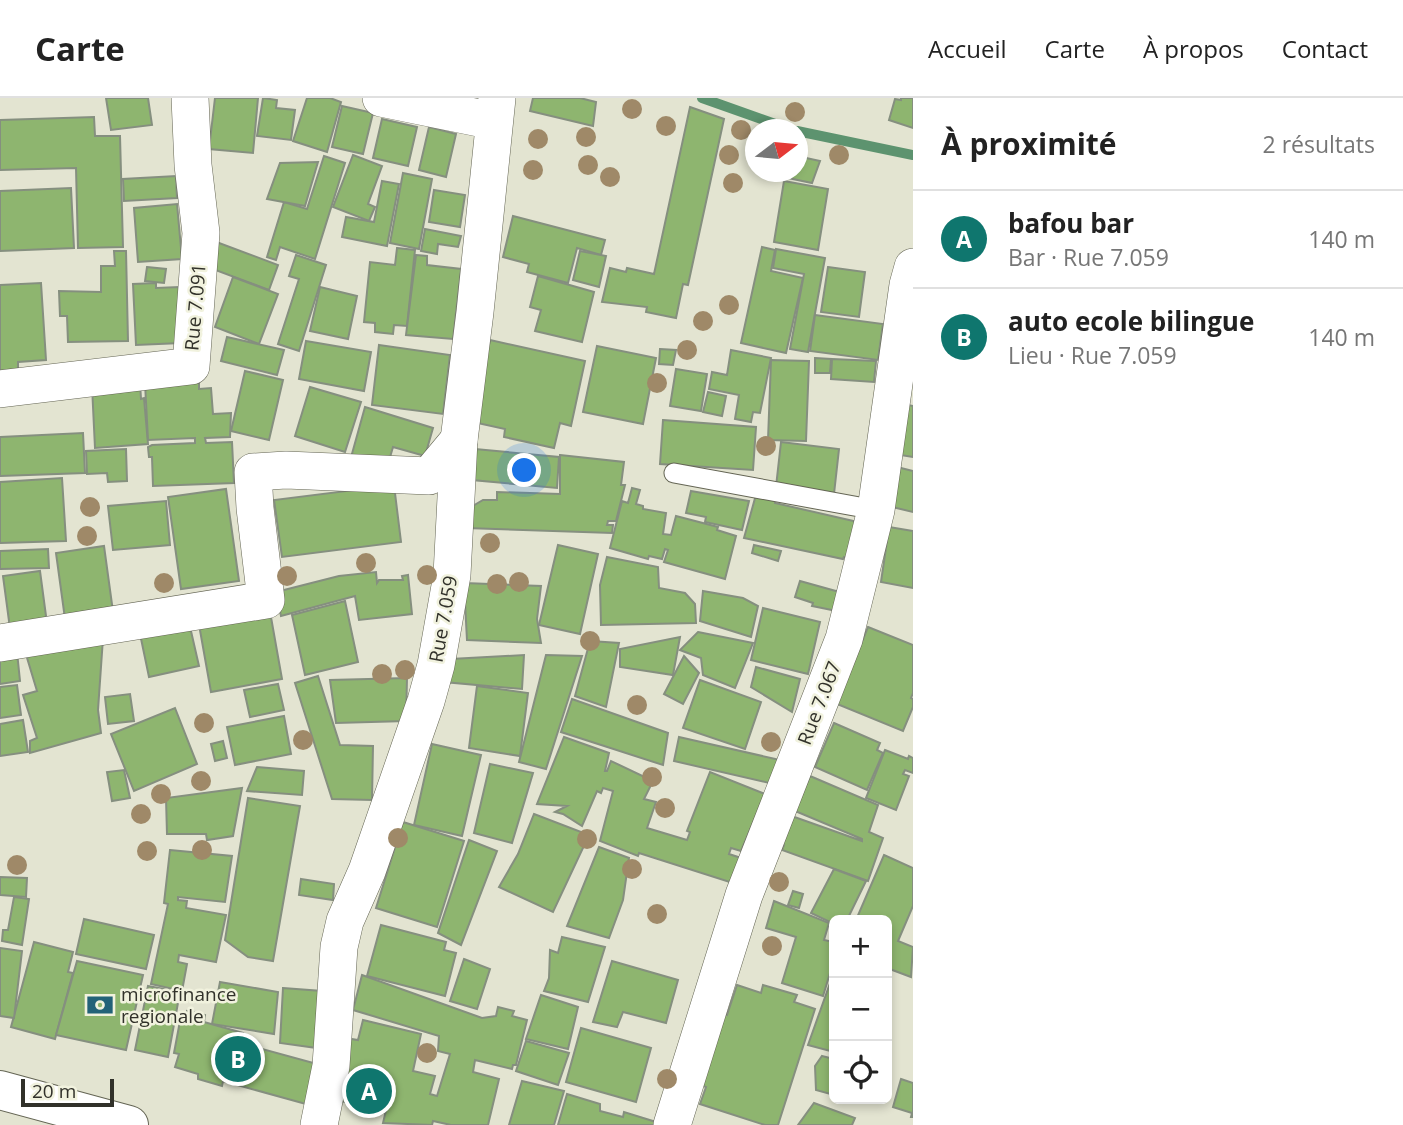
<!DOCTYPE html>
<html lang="fr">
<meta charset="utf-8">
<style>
:root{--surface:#fff;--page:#f6f6f6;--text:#222;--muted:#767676;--line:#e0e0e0;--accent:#0f766e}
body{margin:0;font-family:"Open Sans",sans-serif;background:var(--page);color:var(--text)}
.controls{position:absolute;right:21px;bottom:21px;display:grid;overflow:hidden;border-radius:10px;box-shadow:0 4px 10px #0003}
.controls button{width:63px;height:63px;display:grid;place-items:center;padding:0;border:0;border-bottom:2px solid var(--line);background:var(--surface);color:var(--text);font:35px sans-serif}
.compass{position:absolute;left:745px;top:21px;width:63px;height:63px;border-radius:50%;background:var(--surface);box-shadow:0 4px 10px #0003;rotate:74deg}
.scale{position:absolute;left:21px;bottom:18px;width:93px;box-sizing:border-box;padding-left:7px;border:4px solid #31312a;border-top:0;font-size:19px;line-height:24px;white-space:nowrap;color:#31312a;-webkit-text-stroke:5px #f1f2de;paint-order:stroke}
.you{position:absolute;left:525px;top:373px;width:24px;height:24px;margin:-18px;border:5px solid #fff;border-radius:50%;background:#1a73e8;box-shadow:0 0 0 10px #1a73e833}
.badge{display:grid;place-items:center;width:46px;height:46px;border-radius:50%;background:var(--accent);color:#fff;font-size:23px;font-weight:700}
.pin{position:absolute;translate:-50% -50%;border:4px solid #fff;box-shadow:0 2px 7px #0006}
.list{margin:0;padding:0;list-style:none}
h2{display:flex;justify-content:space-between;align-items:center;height:91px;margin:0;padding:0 28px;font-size:30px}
h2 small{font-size:23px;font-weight:400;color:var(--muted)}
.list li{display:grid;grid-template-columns:46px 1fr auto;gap:21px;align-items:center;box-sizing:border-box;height:98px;padding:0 28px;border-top:2px solid var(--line)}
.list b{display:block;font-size:26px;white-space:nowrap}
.list p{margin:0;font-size:23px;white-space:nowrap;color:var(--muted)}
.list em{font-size:23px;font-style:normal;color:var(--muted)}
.icon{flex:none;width:38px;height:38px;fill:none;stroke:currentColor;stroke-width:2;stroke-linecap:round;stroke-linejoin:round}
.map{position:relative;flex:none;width:913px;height:1027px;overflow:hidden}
header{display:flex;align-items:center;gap:42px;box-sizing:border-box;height:98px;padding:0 35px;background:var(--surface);border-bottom:2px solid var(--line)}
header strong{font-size:33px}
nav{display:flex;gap:38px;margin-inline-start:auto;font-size:24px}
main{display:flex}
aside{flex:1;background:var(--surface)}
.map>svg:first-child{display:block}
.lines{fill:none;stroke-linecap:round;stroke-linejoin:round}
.stream{stroke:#5d936f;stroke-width:10}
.building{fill:#8eb56f;stroke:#858f7f;stroke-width:2}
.service-casing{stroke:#646554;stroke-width:21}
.minor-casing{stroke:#646554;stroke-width:38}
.secondary-casing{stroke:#646554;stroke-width:40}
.service{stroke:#fff;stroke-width:19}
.minor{stroke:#fff;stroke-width:37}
.secondary{stroke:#fff;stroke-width:38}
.tree{fill:#9f8968}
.labels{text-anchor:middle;stroke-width:5;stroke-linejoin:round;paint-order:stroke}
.street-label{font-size:19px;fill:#31312a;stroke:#f1f2de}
.poi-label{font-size:19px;fill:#31312a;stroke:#f1f2de;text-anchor:start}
</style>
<header>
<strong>Carte</strong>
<nav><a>Accueil</a><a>Carte</a><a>À propos</a><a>Contact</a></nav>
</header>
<main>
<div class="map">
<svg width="913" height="1027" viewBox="0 0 913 1027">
<rect width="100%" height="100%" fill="#e3e4d1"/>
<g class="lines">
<g class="stream">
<polyline points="702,0 792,32"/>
<polyline points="797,33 913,57"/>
</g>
</g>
<g class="building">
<polygon points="106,0 148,0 152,27 111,32"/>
<polygon points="215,0 258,0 253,55 209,51"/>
<polygon points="263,0 277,2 276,10 295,12 291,42 257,38"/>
<polygon points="307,0 330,0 341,4 327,54 293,43"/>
<polygon points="533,0 580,0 596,4 593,28 530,13"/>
<polygon points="901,0 913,0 913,30 889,22 895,1 901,2"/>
<polygon points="342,8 373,15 363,56 332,49"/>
<polygon points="690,9 724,21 688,187 683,186 676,220 646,214 647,209 602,204 610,170 626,174 627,170 654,176"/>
<polygon points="94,19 95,38 120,38 123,149 78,150 76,70 0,72 0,22"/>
<polygon points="382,21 417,29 408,68 373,60"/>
<polygon points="429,29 456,36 446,79 419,72"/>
<polygon points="353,57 382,68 368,106 375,109 369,123 333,109"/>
<polygon points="324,58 345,65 315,161 280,149 276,162 267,159 284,104 307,111"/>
<polygon points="797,58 820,63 812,85 783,79 784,74 797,74"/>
<polygon points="318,64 305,108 267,101 280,65"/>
<polygon points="403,75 432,81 419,151 390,145"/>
<polygon points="176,78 177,100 124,103 123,81"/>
<polygon points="382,83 399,86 387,148 342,139 346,119 374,124"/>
<polygon points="784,83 828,91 818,152 774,144"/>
<polygon points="71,90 74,150 0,153 0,93"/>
<polygon points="434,92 465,97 460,129 429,124"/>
<polygon points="177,106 182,161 138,164 134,110"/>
<polygon points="513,118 605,142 601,157 577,150 568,185 527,174 529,166 503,159"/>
<polygon points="425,131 461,138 458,149 438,146 437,156 421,153"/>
<polygon points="211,142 278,167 269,192 202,167"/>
<polygon points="762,149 775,152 771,173 803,180 786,255 741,245"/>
<polygon points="397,150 415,152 407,228 394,227 393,236 375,234 375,225 364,224 370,164 395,167"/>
<polygon points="776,151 825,160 808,254 790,251 804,176 773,170"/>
<polygon points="114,153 126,153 128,243 68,244 67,218 60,218 59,193 101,194 101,168 115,168"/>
<polygon points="580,153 606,158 599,189 573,182"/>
<polygon points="296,157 326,167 299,253 278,246 299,181 289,178"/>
<polygon points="416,157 427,158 427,167 461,171 453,241 406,237"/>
<polygon points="147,169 166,171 164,185 145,183"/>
<polygon points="828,169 865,174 859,219 821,214"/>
<polygon points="538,178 594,194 582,244 535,233 541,212 530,209"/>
<polygon points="233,179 278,196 259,246 215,229"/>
<polygon points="41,185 46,262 18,264 18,271 0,273 0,187"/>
<polygon points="156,185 156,190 179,189 181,245 136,247 133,186"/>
<polygon points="320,189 357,198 348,241 310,233"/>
<polygon points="815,217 883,226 878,262 810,253"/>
<polygon points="227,239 284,252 277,277 221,263"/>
<polygon points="490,242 585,263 571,328 560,325 554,350 504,339 505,331 473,324"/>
<polygon points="306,243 371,254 364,293 299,281"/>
<polygon points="379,247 450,257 443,316 372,307"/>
<polygon points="597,248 656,260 643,326 583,314"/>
<polygon points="660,251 676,252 673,267 659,266"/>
<polygon points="731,252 771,260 760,315 753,314 751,324 735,321 739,297 709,291 712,274 727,277"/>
<polygon points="815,260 831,261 830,275 815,275"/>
<polygon points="832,261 876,263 874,284 831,281"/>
<polygon points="771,262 809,263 806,343 768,342"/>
<polygon points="676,271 707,276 701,313 670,308"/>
<polygon points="245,273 283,282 269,342 231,333"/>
<polygon points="140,285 141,301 144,300 148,346 95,350 92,288"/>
<polygon points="145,285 199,285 199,291 211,290 213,316 231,315 230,339 205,340 206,345 232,344 234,385 153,388 152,359 149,359 148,349 152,347 195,345 195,340 148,342"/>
<polygon points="310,289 361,304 345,354 295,338"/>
<polygon points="708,294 726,298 722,318 703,314"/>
<polygon points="903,306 913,308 913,359 894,356"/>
<polygon points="365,309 433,330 425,358 393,349 386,373 350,363"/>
<polygon points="663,322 756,329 753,372 660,366"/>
<polygon points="83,335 85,375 0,378 0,339"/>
<polygon points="781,344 839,351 834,396 776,389"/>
<polygon points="126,351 127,383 108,384 107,375 87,376 86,353"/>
<polygon points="475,351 559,359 557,390 472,382"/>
<polygon points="560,357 624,364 621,387 625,387 616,423 608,423 607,427 613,427 612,435 466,430 466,412 483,402 497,402 497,394 560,396"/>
<polygon points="897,369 913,373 913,414 888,408"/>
<polygon points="62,380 66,443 0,445 0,384"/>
<polygon points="394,387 401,444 282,459 274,402"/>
<polygon points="632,390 640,392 636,406 643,408 643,411 666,415 663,436 671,437 676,418 718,429 717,432 736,438 725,481 664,464 668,452 665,451 662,461 649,458 648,461 610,450 622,403 628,405"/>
<polygon points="226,391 239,483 181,491 168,399"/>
<polygon points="691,393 749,403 742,432 705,424 706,419 686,415"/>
<polygon points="757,393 776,397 775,405 858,424 851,461 844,459 843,461 744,440"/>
<polygon points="166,403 170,447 113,452 108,408"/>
<polygon points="889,429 913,433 913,490 881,484"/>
<polygon points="558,447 598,456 580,536 539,527"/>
<polygon points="754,447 781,453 778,463 752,455"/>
<polygon points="104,448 114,521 66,528 56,455"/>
<polygon points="48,451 49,470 0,471 0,453"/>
<polygon points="607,459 658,469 659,490 685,495 695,506 696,525 601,527 600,487"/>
<polygon points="40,473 48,533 11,538 3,478"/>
<polygon points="376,474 377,485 379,482 403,482 402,478 408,477 412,516 359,522 355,498 281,518 276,494 339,478"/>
<polygon points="800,483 843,495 837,513 812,508 813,505 795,499"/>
<polygon points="464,485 541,488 537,521 541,545 467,542"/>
<polygon points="703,493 743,500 758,508 751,539 700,523"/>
<polygon points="345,503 358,564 305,577 292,517"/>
<polygon points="269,508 282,581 211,594 198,521"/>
<polygon points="763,510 820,524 808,576 751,562"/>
<polygon points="188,520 199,568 149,579 139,531"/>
<polygon points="868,529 913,547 913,595 911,600 913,601 913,609 903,633 837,606"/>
<polygon points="698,534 753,545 735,590 703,577 701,560 680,552"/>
<polygon points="680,539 673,577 620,569 620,551"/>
<polygon points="103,540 98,612 101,635 30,655 30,643 37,640 23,597 37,593 25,553"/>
<polygon points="590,543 619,545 606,609 575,598"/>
<polygon points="17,554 20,583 0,586 0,557"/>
<polygon points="524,557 522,591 444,584 451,561"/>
<polygon points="546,557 582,558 546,671 519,664"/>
<polygon points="684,558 699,575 683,606 664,596"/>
<polygon points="756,569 800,581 792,614 751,589"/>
<polygon points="318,578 340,647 373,648 372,702 332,701 295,585"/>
<polygon points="407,580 406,623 336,625 330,582"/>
<polygon points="700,582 761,604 745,651 683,630"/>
<polygon points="278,586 284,612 250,619 244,592"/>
<polygon points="17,587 21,617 0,620 0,589"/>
<polygon points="477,588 528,595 520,658 469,650"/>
<polygon points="130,596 134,623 108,626 105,599"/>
<polygon points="572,601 668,635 663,667 561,634"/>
<polygon points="175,610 197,666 134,693 111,636"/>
<polygon points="284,618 291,656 235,667 227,629"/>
<polygon points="23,622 28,654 0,658 0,626"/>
<polygon points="834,625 880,645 877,652 883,655 867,692 815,669"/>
<polygon points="564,639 609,655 605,673 607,673 611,663 653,683 644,701 656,704 647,730 687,742 690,734 687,733 710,674 765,696 741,753 731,750 729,756 744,761 736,786 639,755 638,758 600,743 613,693 603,690 601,695 597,693 582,728 563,716 555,714 567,708 537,706"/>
<polygon points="679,639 780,662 774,686 674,663"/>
<polygon points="223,643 227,660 215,663 211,646"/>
<polygon points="432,646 481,657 462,738 414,727"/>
<polygon points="885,652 908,661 909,658 913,660 913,675 905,672 903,676 909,678 896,712 866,700"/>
<polygon points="490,666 533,675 512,745 474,735"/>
<polygon points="257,669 304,673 302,697 247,693"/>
<polygon points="124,672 130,700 112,703 107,674"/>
<polygon points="810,678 878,707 869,734 883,740 868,783 782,752 784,747 779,745 789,717 862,743 862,741 795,713"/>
<polygon points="242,690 233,738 207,742 206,736 167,736 166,700"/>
<polygon points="248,700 300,708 273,863 248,859 225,842"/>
<polygon points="534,716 589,737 553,814 499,789 518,756"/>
<polygon points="403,724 464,743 437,829 376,810"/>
<polygon points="469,742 497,753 461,847 438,835"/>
<polygon points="599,749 629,760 623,802 609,840 567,828"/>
<polygon points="170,752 232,758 225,804 178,799 178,802 187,803 186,810 226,817 216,864 179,857 178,864 187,866 182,893 151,886 168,806 164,805"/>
<polygon points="884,757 913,770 913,808 898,843 913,849 911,879 887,870 887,822 856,822"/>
<polygon points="834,771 866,783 847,822 834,822 834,826 811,815"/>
<polygon points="0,779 27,780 26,799 0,797"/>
<polygon points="301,781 334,786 333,802 299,797"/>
<polygon points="793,793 803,796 799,810 788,807"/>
<polygon points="14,799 29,801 22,847 2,843 3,832 8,832"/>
<polygon points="774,803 829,825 824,842 834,844 834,862 823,898 782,885 796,839 766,830"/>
<polygon points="84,821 154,837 146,871 76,856"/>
<polygon points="381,827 446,844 444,852 456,855 445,898 367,878"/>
<polygon points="562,839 605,849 588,904 544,893 549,880 550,852 558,855"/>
<polygon points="34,844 73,854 68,874 73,875 55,941 11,929"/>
<polygon points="0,850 22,853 14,920 0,918"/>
<polygon points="464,861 490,871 477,911 450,903"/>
<polygon points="77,863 143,877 126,952 56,937"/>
<polygon points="612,863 678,882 666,925 623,914 617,929 593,924"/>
<polygon points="834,874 834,954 808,947"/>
<polygon points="362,877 482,920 496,918 498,909 514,913 512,918 527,922 516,967 513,967 512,971 475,962 473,974 499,981 488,1027 451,1027 433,1023 432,1027 383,1025 393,983 352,973 345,1004 333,1001 345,940 358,942 363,922 421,936 413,973 435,978 430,996 437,998 450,956 438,953 439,938 353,912"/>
<polygon points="220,884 278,894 274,936 212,926"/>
<polygon points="737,887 761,895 763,887 797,897 794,904 815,911 778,1027 765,1027 700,1006 706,989 701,987 724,915 727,917"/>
<polygon points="148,888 180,894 168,959 135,952"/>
<polygon points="283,890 322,893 317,950 280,945"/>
<polygon points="541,897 578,909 568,951 526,941"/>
<polygon points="187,913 205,917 204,924 243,935 240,945 317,966 313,1008 223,983 222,988 198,981 198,976 175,969 179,956 174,955 180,923 185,924"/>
<polygon points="581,930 651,950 636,1004 566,984"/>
<polygon points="526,943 569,955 558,987 516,973"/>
<polygon points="822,958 834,961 834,997 816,992 815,968"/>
<polygon points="352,973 393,983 385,1015 345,1004"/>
<polygon points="901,981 913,985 913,1019 911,1019 912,1015 893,1009"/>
<polygon points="522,983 564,993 554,1027 509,1027"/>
<polygon points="567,996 600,1006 600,1013 623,1019 624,1014 656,1024 655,1027 558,1027"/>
<polygon points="814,1005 855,1020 852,1027 798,1027"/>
</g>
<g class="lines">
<defs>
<polyline id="service" points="674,375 876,412"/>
<g id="minor">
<polyline points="381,0 494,23"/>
<polyline points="0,291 191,268 201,135 193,67 190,0"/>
<polyline points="0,545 266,502 255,410 253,374 286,372 429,378 459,342"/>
<polyline points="319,1027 331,968 339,849 345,823 367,773 426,603 436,567 452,477 459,342 475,214 497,0"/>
<polyline points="672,1027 744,797 844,541 876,412 908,187 913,169"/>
</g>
<polyline id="secondary" points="0,992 129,1027"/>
</defs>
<use href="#service" class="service-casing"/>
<use href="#minor" class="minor-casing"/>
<use href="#secondary" class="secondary-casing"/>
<use href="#service" class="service"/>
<use href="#minor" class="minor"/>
<use href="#secondary" class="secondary"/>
</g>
<g class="tree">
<circle cx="632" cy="11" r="10"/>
<circle cx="795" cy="14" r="10"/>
<circle cx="666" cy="28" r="10"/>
<circle cx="741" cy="32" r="10"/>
<circle cx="586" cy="39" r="10"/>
<circle cx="538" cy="41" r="10"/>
<circle cx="729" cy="57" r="10"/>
<circle cx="839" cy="57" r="10"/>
<circle cx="588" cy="67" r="10"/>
<circle cx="533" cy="72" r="10"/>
<circle cx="610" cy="79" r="10"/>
<circle cx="733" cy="85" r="10"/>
<circle cx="729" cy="207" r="10"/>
<circle cx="703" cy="223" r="10"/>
<circle cx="687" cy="252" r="10"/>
<circle cx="657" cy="285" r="10"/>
<circle cx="766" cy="348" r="10"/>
<circle cx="90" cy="409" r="10"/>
<circle cx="87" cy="438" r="10"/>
<circle cx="490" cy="445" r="10"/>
<circle cx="366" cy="465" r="10"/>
<circle cx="427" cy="477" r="10"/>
<circle cx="287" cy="478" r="10"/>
<circle cx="519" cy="484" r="10"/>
<circle cx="164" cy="485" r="10"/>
<circle cx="497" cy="486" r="10"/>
<circle cx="590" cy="543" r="10"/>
<circle cx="405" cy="572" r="10"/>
<circle cx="382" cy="576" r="10"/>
<circle cx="637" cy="607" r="10"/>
<circle cx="204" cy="625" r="10"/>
<circle cx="303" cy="642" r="10"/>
<circle cx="771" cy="644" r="10"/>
<circle cx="652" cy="679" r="10"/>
<circle cx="201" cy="683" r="10"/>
<circle cx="161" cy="696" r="10"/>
<circle cx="665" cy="710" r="10"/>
<circle cx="141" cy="716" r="10"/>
<circle cx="398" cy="740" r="10"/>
<circle cx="587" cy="741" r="10"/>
<circle cx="202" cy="752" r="10"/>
<circle cx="147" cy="753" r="10"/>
<circle cx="17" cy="767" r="10"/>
<circle cx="632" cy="771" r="10"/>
<circle cx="779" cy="784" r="10"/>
<circle cx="657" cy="816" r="10"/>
<circle cx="772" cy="848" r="10"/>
<circle cx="427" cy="955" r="10"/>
<circle cx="667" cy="981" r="10"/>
</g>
<defs>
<symbol id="bank-bare" viewBox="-9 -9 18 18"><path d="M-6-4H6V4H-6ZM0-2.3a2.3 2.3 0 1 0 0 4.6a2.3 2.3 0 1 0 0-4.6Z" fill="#236278" stroke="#f1f2de" stroke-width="2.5" paint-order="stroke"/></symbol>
</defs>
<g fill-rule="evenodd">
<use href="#bank-bare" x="81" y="888" width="38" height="38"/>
</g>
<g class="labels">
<g class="street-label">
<text transform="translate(195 209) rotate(-85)" y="7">Rue 7.091</text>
<text transform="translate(443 521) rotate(-80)" y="7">Rue 7.059</text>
<text transform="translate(819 605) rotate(-69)" y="7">Rue 7.067</text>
</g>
<g class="poi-label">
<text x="121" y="903">microfinance<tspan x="121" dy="22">regionale</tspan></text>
</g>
</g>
</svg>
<div class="controls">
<button>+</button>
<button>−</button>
<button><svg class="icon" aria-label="locate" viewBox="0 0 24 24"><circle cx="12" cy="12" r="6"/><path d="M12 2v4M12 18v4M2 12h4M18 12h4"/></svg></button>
</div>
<svg class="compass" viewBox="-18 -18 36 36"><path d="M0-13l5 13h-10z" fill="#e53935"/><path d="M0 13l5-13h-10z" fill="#767676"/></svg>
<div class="scale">20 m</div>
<div class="you"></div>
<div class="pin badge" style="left:369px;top:993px">A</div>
<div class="pin badge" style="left:238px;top:961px">B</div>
</div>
<aside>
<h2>À proximité<small>2 résultats</small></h2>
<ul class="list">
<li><span class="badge">A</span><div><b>bafou bar</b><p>Bar · Rue 7.059</p></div><em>140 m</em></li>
<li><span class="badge">B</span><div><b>auto ecole bilingue</b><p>Lieu · Rue 7.059</p></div><em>140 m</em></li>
</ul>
</aside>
</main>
